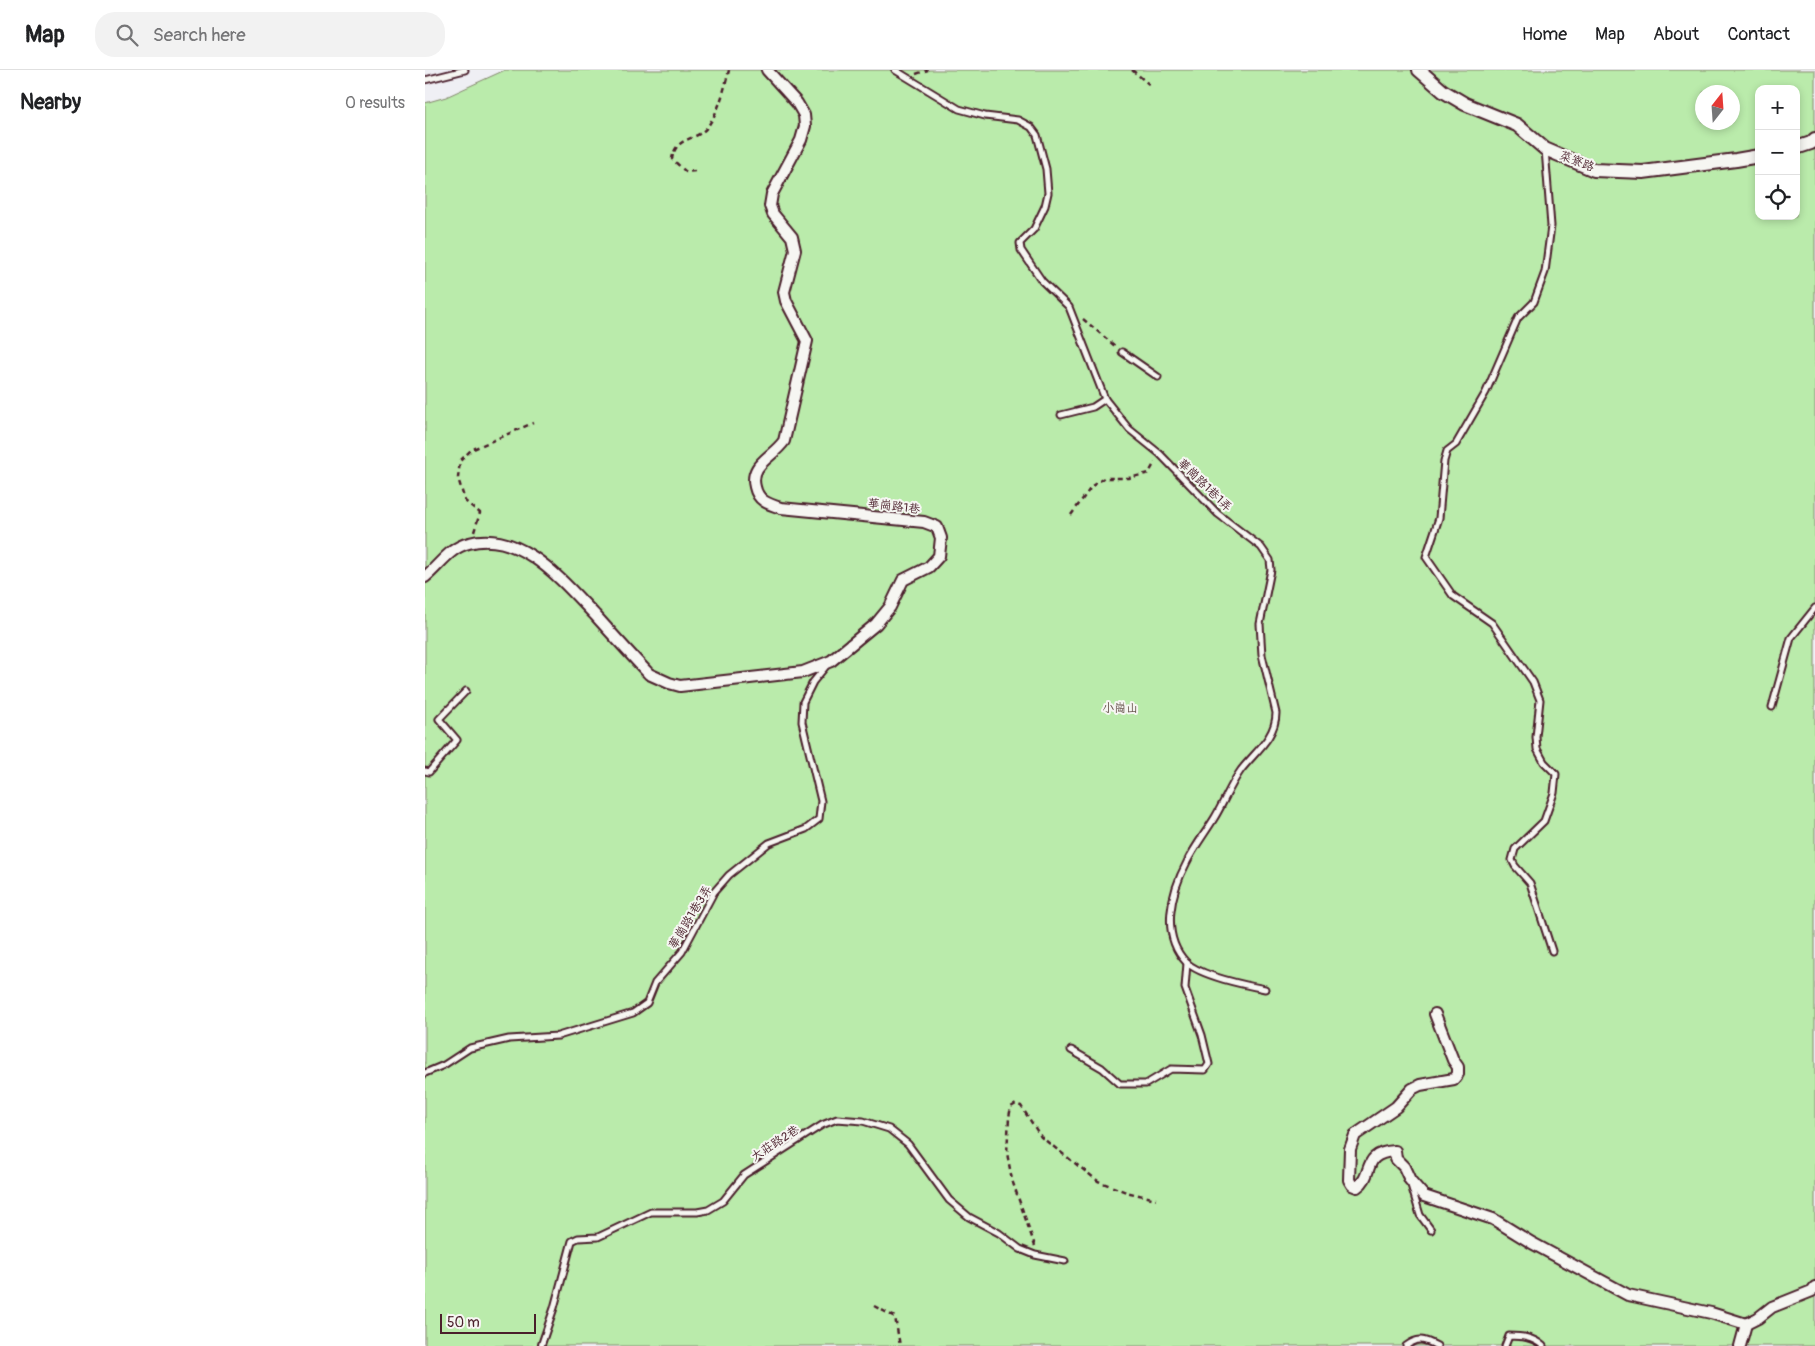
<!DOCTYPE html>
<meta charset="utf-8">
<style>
:root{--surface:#fff;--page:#f2f2f2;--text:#202124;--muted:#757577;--line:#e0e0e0}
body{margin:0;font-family:Pangolin,"LXGW WenKai TC",sans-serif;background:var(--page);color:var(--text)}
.controls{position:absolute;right:15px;top:15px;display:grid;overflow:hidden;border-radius:10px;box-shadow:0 2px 8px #0003}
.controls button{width:45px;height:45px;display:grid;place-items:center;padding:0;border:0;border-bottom:1px solid var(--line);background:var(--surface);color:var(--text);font:25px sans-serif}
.compass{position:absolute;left:1270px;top:15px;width:45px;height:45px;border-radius:50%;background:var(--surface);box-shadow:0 2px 8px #0003;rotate:17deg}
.scale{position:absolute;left:15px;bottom:12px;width:96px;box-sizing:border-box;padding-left:5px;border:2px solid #4a1f2b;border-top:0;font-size:14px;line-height:18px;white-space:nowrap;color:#4a1f2b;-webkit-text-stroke:4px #f6f6f2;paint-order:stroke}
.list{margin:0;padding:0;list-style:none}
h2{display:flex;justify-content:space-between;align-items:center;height:65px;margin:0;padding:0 20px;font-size:21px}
h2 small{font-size:16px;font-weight:400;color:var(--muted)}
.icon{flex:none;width:28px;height:28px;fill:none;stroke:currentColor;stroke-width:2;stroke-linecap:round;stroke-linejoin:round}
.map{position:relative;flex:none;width:1390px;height:1276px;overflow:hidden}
header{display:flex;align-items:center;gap:30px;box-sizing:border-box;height:70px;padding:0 25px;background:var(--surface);border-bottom:1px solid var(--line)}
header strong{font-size:24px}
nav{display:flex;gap:28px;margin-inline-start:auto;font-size:18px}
.search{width:350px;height:45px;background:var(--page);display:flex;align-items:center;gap:12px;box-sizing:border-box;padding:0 18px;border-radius:20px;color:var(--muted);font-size:19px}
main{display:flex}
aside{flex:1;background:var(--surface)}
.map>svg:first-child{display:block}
.green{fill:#baebab;stroke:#82856b;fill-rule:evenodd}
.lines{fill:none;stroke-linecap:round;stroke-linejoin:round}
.service-casing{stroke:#4a1f2b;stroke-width:9}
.minor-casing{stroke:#4a1f2b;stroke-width:14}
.tertiary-casing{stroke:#4a1f2b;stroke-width:16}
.path{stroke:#4a1f2b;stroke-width:2.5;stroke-dasharray:5 4;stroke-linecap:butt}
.service{stroke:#f6f6f2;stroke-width:5}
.minor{stroke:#f6f6f2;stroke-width:10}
.tertiary{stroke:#f6f6f2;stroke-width:12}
.labels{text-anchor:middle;stroke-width:4;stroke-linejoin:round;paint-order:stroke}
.street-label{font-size:12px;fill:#4a1f2b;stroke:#f6f6f2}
.park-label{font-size:12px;fill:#66524b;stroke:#f6f6f2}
</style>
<header>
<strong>Map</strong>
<div class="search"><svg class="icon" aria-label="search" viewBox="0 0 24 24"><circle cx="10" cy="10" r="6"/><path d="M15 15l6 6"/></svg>Search here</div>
<nav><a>Home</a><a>Map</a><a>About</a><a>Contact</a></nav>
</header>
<main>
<aside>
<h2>Nearby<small>0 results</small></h2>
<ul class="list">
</ul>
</aside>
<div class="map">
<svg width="1390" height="1276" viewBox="0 0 1390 1276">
<rect width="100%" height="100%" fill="#efeff4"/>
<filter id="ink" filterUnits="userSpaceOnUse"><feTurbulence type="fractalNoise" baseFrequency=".02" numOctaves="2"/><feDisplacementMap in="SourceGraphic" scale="10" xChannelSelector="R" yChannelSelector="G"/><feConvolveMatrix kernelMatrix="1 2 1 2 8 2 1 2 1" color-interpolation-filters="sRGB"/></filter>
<g filter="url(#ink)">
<path class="green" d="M80,0h1310v1276h-1390v-1243l21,-6zM1334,19h37v127h-37zM1278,22h30v30h-30z"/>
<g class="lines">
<defs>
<g id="service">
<path d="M470,0l64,39 26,7 33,4 13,7 6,8 9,34 2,24 -3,13 -11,23 -14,14 1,7 21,31 27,26 36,92 24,30 31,25 58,60 43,33 9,13 1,10 -11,54 2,31 14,58c0,24 -21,39 -35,57 -10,14 -17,32 -26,47 -9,15 -20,29 -28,45 -16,30 -27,73 -1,100 14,14 59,23 79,27"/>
<polyline points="0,10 40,0"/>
<polyline points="1120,79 1126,156 1120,202 1109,232 1093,248 1061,322 1031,374 1022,381 1019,391 1014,448 1001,487 1028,526 1067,553 1108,612 1115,630 1111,667 1112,679 1119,692 1131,704 1129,723 1119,751 1090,779 1087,790 1090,796 1105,813 1127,881"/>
<polyline points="697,282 733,307"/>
<polyline points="636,345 668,337 680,329"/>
<polyline points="1347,637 1366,568 1390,538"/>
<polyline points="0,701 4,702 32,670 14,649 41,621"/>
<polyline points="646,980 677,998 695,1014 721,1014 746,999 780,1000 784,994 777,965 760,918 762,893"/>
<polyline points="0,1003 19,995 45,978 84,969 133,966 208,943 222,933 230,913 257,882 289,822 304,805 344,773 381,759 394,749 396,731 377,652 378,632 388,612 402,595"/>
<polyline points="986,1115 995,1145 1006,1160"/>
<polyline points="116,1276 129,1238 147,1171 153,1168 173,1167 226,1142 272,1142 283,1140 298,1131 319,1105 397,1055 412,1049 438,1051 464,1059 483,1074 524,1130 544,1147 574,1163 595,1179 610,1185 640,1191"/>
<path d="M981,1276c12,-9 18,-7 31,0"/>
<path d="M1080,1276l4,-10c12,0 24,1 34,10"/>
</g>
<g id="minor">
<path d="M0,507c15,-12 24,-29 44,-34 52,-14 95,40 126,72 18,20 36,40 54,59l20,9 11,3 123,-14 28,-11 45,-37 14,-17 13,-27 26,-13 10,-11 2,-18 -4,-11 -13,-5 -143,-14c-13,-4 -23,-7 -26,-21 -6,-23 17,-29 29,-46l23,-100 -21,-40 -2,-9 11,-42 -3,-13 -19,-23 -3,-8 2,-12 29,-54 4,-14 -1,-11 -7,-12 -30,-33"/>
<path d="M1010,944l18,46 5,7v7l-4,5 -34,6 -8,4 -16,18 -41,28 -5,14 -1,31 3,5 5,2c18,-12 3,-34 38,-36l1,8 8,8 6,13 14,16 69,23 39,24 96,52 83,18 35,11 12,-6 14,-11 40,-16 3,-4"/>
<polyline points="1315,1276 1321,1254"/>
</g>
<g id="tertiary">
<polyline points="994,0 1018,21 1040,34 1092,55 1120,79 1169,100 1218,102 1311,90 1334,86"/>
<polyline points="1371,78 1386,73 1390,69"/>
</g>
</defs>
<use href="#service" class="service-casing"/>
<use href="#minor" class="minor-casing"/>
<use href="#tertiary" class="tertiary-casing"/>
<g class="path">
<polyline points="707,0 726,16"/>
<polyline points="491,4 503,0"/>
<path d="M270,101l-9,1 -14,-13c4,-24 25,-17 36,-33 12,-17 16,-36 21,-56"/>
<polyline points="658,249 690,276"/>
<polyline points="646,445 667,416 679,408 704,408 724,403 730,392"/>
<polyline points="49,462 55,443 40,431 33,408 35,391 46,380 108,353"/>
<polyline points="610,1176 587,1110 582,1083 584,1047 586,1037 591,1034 596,1036 616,1067 673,1111 701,1122 731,1129"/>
<polyline points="449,1236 470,1247 475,1276"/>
</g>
<use href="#service" class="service"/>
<use href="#minor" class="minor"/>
<use href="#tertiary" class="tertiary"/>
</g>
</g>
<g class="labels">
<g class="street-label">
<text transform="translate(1152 91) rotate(21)" y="4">菜寮路</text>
<text transform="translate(780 415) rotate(44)" y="4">華崗路1巷1弄</text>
<text transform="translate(469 436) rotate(7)" y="4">華崗路1巷</text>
<text transform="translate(265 847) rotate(-59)" y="4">華崗路1巷3弄</text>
<text transform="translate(350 1073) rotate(-33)" y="4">大莊路2巷</text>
</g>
<g class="park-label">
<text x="695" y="642">小崗山</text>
</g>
</g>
</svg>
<div class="controls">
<button>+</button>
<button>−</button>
<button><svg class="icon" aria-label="locate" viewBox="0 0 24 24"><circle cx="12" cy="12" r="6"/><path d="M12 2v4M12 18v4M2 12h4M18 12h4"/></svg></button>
</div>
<svg class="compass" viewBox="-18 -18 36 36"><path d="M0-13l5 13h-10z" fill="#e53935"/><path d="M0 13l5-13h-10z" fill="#757577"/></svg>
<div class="scale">50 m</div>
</div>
</main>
